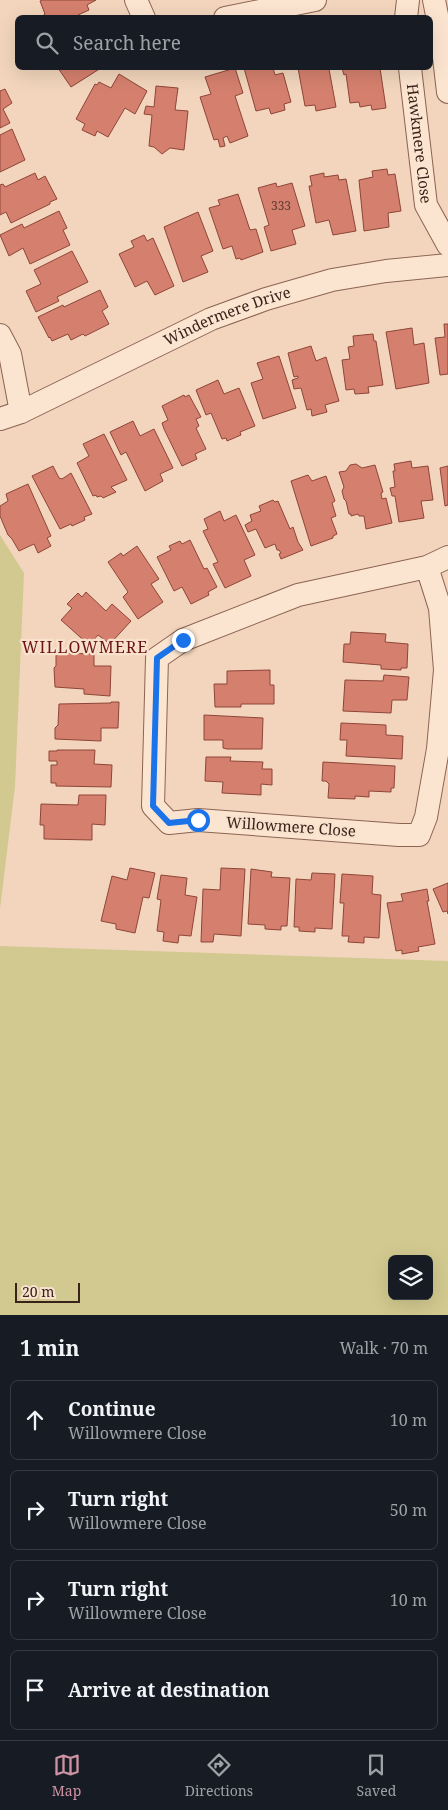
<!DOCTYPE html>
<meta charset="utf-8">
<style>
:root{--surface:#171b24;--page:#20242c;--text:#f1f3f6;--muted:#9ea1a6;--line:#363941;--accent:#cd93a3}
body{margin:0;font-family:"Noto Serif",serif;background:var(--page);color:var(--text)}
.controls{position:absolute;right:15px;bottom:15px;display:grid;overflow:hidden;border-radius:8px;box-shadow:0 5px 20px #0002}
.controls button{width:45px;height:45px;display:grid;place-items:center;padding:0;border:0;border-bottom:1px solid var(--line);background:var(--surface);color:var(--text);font:25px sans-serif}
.scale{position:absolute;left:15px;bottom:12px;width:65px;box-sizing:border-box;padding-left:5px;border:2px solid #39221a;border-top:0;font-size:14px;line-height:18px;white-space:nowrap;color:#39221a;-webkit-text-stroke:4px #f9e2cd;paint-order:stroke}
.stop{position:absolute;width:15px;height:15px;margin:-11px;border:4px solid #1a73e8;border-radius:50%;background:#fff}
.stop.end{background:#1a73e8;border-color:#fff;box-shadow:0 1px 5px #0008}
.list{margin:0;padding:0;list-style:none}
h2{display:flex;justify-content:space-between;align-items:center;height:65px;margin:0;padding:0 20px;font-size:21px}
h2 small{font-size:16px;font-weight:400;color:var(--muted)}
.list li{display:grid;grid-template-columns:32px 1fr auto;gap:15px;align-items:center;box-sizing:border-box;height:80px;margin:0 10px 10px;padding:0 10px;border:1px solid var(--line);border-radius:8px}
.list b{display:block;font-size:19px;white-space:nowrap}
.list p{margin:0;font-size:16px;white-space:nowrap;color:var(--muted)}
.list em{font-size:16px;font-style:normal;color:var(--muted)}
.icon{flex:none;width:28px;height:28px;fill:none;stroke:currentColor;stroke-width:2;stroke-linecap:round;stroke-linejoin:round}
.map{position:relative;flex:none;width:448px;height:1315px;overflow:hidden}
.search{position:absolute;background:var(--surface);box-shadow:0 5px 20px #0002;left:15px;right:15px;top:15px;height:55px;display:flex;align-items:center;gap:12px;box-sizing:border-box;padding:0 18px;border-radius:8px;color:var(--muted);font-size:19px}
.sheet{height:425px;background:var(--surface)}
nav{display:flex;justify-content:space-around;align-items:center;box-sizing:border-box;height:70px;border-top:1px solid var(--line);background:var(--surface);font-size:14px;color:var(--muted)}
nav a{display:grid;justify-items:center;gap:2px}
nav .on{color:var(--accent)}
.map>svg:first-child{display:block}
.green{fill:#d1c98f;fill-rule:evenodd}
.building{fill:#d5806e;stroke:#8e4537}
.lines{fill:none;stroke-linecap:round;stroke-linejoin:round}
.minor-casing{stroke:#8c6454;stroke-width:24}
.minor{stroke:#fce5d0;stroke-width:22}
.route{stroke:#1a73e8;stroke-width:6}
.labels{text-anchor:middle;stroke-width:4.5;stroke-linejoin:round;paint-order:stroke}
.number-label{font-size:12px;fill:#603a2f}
.street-label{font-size:15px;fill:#39221a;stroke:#f9e2cd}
.neighbourhood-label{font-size:16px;letter-spacing:1px;fill:#6b1517;stroke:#f9e2cd}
</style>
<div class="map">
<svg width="448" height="1315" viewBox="0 0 448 1315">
<rect width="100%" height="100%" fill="#f2d5bc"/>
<g class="green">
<polygon points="0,535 24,573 15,786 0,909"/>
<path d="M0,946l448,15v354h-448zM392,1259h37v37h-37z"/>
</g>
<g class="building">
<polygon points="42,0 96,0 87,5 89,10 78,15 79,18 40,18 45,14 40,1"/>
<polygon points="58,68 101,68 71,87"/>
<polygon points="235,68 243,93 235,96 248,136 230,143 227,136 223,138 225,146 220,147 218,139 214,140 200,97 211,94 205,77"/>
<polygon points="244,68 273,68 275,75 283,73 291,102 284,104 285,110 271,114 269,108 256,111"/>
<polygon points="298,68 337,68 329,69 336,107 316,111 315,105 305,106"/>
<polygon points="342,68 380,68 386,108 372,110 371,105 360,107 359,102 350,103 346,74 344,75"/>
<polygon points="119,74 147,91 135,114 125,108 108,137 97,131 95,136 82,130 85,124 76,119 95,84 97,85 99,82 111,88"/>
<polygon points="156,86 178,88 175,110 188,111 184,150 170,148 162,154 154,147 149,146 152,115 144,114 146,106 154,107"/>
<polygon points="5,89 12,103 3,109 10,123 0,128 0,91"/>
<polygon points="12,129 25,160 0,172 0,135"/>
<polygon points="387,169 388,175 395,174 401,211 388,213 389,227 364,231 359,180 373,177 372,171"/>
<polygon points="35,173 38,180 45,176 57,199 50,202 50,204 11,223 6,212 0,215 0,185 3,184 5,187"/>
<polygon points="324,173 324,177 338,175 339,180 346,179 356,231 333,235 329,220 316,223 309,186 312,186 310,176"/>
<polygon points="276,183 277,187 292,183 305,226 292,230 296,244 271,251 264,227 269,225 258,188"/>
<polygon points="238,194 250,230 256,229 263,252 241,260 240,258 236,259 232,246 223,249 209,208 220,205 218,200"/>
<polygon points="59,211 67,228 63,230 70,245 30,264 23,248 9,256 0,235 22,224 24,228"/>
<polygon points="198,212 213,251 201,256 208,272 183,282 164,227"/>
<polygon points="144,235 147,241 153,238 174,286 155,295 147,281 135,287 119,254 134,247 131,241"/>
<polygon points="72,251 88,282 57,297 59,301 36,312 26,291 41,284 34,270"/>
<polygon points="100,290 108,307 102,311 109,324 85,336 83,334 71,340 68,334 52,341 50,337 49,338 38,317 63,305 64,307"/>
<polygon points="444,324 448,324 448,374 440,375 435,338 445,337"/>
<polygon points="412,328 414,345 424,343 429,383 396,389 386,332"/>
<polygon points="373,334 374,341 376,341 383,385 368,387 369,393 355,394 354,389 346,390 342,360 350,359 348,347 354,346 353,336"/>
<polygon points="311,346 316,361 326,357 339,401 325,405 327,412 312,416 311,409 307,410 301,388 294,389 292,380 298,378 298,376 294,377 288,353"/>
<polygon points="279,356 296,408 263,419 251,383 263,379 257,363"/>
<polygon points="218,380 224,394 239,388 255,426 240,432 241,435 227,441 226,438 222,439 211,413 206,415 196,390"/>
<polygon points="184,395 185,397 189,395 201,417 196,419 199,426 196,428 206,449 195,454 197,459 182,466 164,429 162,423 168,420 162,406"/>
<polygon points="133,421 140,436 154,429 173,468 160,474 163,481 145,491 126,452 121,455 110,432"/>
<polygon points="104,434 127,480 111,487 116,492 103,498 101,496 97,497 96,495 93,496 77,463 89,456 83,444"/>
<polygon points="411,461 412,468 428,466 433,500 421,501 424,518 399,522 395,496 392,496 390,488 395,487 393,471 395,471 394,464"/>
<polygon points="356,464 362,468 375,465 383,492 381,493 382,499 386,498 392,523 366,529 364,516 359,516 358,514 351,516 351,514 349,514 346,501 344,499 342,491 344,487 339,472 346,471 350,465"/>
<polygon points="53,466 59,478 62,479 71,473 92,514 84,517 85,520 72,526 71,524 60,529 32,476"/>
<polygon points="448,466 448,505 445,506 440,468"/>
<polygon points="308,475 312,481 326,476 335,501 332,503 336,516 331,518 337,534 333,536 333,538 311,546 291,481"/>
<polygon points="28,484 51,536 47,538 51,546 38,553 34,544 19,551 12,539 8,535 0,516 0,506 8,501 6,494"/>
<polygon points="273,500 275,502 278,501 290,529 293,527 298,542 303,550 281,559 279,554 281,553 279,550 277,550 275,544 265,548 256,529 248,532 245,525 252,521 250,515 261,511 259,506"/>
<polygon points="220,511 224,521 236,515 255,555 244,560 251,576 225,588 213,564 218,562 203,531 208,529 204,519"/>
<polygon points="190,540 204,569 207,568 217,587 208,592 209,595 191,604 182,587 174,591 157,557 171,550 169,546 180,541 182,544"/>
<polygon points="137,546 159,579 151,584 163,602 138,619 123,597 128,592 108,562 121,553 123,556"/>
<polygon points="86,592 106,611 112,604 131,621 110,644 98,635 89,645 61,620 72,608 67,604 78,593 82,597"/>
<polygon points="351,632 386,634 385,642 408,644 407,668 401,668 401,670 381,669 381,665 343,662 344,644 350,644"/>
<polygon points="56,653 94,654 94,666 111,666 110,696 84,694 84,689 55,687 54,668 56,666"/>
<polygon points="270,670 270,685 274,685 274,704 241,704 241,707 215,707 214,684 227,684 227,671"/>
<polygon points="384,675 409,677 407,700 392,700 391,713 343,711 345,680 383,681"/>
<polygon points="111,702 119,702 118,728 101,728 101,741 55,739 55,728 58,725 59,704 111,703"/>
<polygon points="204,715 263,718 262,749 227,749 223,748 223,740 204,740"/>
<polygon points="341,723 386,725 386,735 403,736 402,759 346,756 347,740 340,740"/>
<polygon points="57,750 95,750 94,764 112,765 111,787 56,786 56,783 51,783 51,765 57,765 57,761 49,761 49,751 57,751"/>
<polygon points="206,757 231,757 230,761 263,762 262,769 272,769 272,785 261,784 261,795 222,793 223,782 205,781"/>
<polygon points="323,762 395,766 394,788 391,788 391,792 369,791 369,797 355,796 355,799 328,798 329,784 326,781 322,781"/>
<polygon points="79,795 106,795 105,825 92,824 92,840 44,839 44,825 40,825 41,804 78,805"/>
<polygon points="130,868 155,873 149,898 143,897 135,933 116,929 116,924 101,921 112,876 127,880"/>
<polygon points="221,868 245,869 241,936 214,934 213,942 201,942 203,889 220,890"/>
<polygon points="251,869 272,872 271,877 290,878 287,926 281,926 281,930 265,929 265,925 248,924"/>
<polygon points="312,873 335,874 332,929 315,928 315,932 299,931 299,927 294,927 296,879 311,880"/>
<polygon points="342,874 373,876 372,894 381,895 379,938 364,937 364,943 348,942 349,936 342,936 344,903 340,903"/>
<polygon points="161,875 187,878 185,895 197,897 191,936 179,935 178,943 163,941 164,932 157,931 161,900 157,899"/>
<polygon points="448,883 448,914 447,911 443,912 433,889"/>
<polygon points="427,889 429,901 427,901 435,944 418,947 419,951 402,954 402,950 396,951 387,903 403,901 401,894"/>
</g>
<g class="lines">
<defs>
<g id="minor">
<polyline points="136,0 144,18"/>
<polyline points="434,0 442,40 448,92"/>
<polyline points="225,18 315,0"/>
<polyline points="406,18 408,0"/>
<path id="s1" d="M410,68l16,137 22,40"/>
<polyline points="0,335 10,354 21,412"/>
<path id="s2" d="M0,419l21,-7 190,-93 55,-20 66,-19 54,-9 62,-6"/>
<polyline points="427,567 440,608 445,670 438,749 426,817 419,835 399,835 198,820 169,823 153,806 157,658 183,640 298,595 427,567 448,557"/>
</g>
</defs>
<use href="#minor" class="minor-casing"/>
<use href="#minor" class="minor"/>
</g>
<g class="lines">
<polyline class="route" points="183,640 157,658 153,806 169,823 198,820"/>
</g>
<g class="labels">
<g class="number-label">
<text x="281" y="210">333</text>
</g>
<g class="street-label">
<text dy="5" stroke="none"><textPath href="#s1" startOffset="76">Hawkmere Close</textPath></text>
<text dy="5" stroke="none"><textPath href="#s2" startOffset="250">Windermere Drive</textPath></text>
<text transform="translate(291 827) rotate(4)" y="5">Willowmere Close</text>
</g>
<g class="neighbourhood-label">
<text x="85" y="653">WILLOWMERE</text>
</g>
</g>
</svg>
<div class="controls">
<button><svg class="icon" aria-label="layers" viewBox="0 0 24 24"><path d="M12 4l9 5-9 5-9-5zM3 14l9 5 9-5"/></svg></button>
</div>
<div class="scale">20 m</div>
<div class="stop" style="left:198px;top:820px"></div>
<div class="stop end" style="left:183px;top:640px"></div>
<div class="search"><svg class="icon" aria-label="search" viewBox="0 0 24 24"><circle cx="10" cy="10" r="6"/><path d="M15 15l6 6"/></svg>Search here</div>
</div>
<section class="sheet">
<h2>1 min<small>Walk · 70 m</small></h2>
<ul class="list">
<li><svg class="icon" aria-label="ahead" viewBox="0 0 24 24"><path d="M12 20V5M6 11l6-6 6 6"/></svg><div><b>Continue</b><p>Willowmere Close</p></div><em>10 m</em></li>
<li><svg class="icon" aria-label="right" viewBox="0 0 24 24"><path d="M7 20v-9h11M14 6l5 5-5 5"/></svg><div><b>Turn right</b><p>Willowmere Close</p></div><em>50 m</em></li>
<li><svg class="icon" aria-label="right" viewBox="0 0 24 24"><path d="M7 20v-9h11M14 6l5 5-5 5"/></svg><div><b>Turn right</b><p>Willowmere Close</p></div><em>10 m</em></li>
<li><svg class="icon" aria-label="arrive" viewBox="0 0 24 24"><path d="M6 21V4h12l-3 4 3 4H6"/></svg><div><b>Arrive at destination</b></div></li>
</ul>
</section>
<nav>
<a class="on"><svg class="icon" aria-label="map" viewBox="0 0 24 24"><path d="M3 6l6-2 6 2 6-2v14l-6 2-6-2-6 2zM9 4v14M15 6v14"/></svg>Map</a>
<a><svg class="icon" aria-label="directions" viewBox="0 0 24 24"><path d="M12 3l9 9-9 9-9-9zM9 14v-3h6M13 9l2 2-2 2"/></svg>Directions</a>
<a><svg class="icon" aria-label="saved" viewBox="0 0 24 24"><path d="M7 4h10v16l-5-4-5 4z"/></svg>Saved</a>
</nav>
